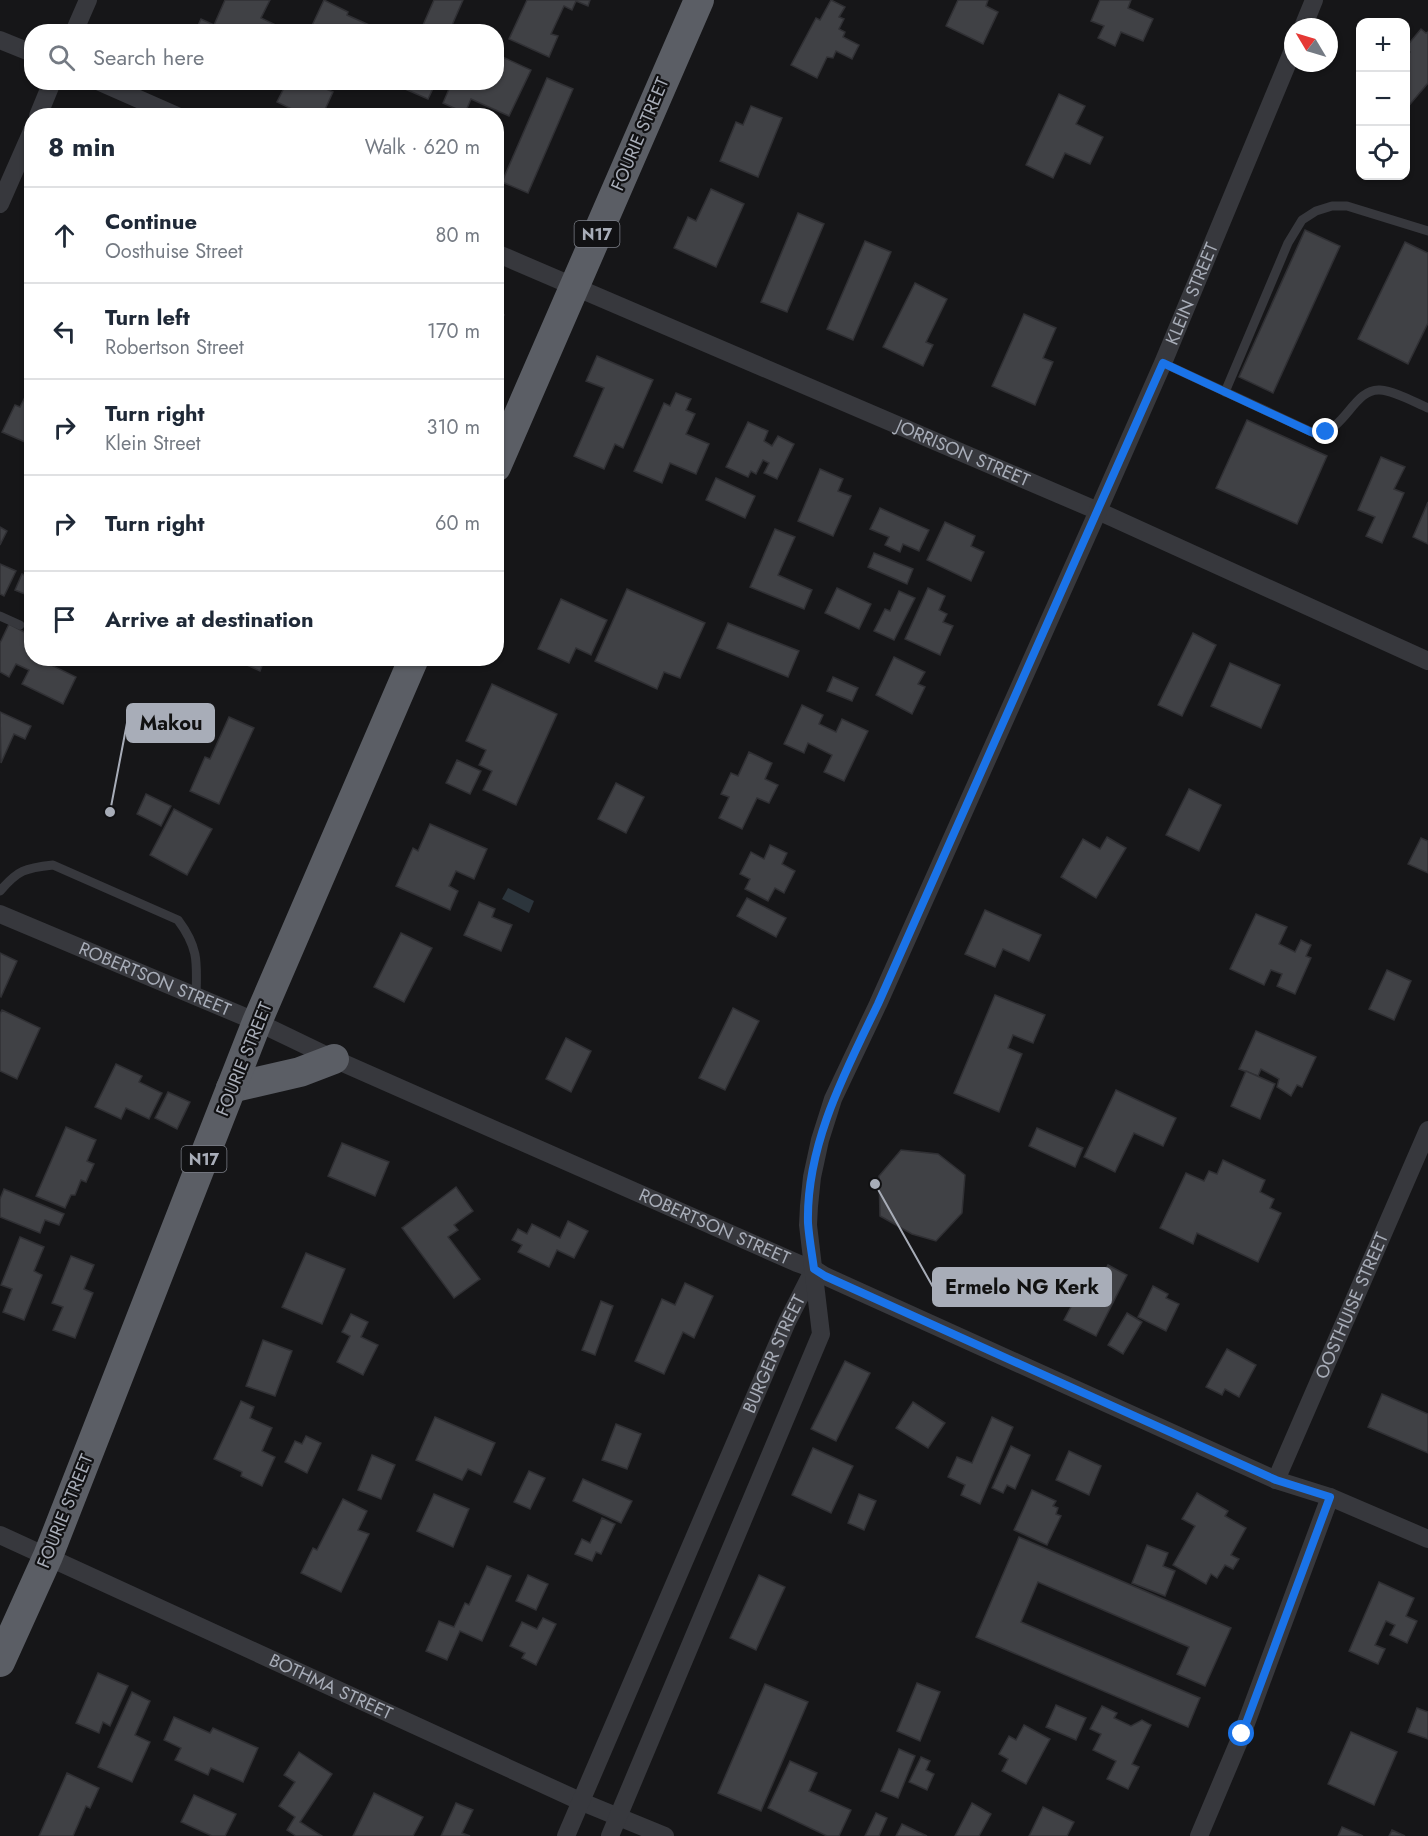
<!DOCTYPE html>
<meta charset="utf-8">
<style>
:root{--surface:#fff;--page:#f6f6f7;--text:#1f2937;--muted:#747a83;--line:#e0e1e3}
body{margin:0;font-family:Jost,sans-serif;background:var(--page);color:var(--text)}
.controls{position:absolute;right:18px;top:18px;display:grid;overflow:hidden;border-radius:12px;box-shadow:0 2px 4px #0004}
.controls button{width:54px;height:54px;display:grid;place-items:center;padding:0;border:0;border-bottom:2px solid var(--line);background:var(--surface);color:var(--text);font:30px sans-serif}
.compass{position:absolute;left:1284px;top:18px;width:54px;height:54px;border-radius:50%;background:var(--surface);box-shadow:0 2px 4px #0004;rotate:308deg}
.stop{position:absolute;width:18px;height:18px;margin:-14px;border:4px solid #1a73e8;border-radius:50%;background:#fff}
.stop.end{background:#1a73e8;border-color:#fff;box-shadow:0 2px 6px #0008}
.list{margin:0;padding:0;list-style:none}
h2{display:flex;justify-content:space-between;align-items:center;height:78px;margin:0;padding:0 24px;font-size:26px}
h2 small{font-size:20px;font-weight:400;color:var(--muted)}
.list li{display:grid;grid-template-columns:39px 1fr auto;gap:18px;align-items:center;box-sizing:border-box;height:96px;padding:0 24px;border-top:2px solid var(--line)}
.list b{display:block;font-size:22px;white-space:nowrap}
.list p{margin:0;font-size:20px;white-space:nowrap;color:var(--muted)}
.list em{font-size:20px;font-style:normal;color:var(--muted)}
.icon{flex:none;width:33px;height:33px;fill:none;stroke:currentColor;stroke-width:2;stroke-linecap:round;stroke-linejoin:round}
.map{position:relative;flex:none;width:1428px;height:1836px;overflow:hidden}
.search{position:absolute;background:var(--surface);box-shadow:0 2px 4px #0004;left:24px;top:24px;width:480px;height:66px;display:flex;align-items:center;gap:15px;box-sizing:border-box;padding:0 21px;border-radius:24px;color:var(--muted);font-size:22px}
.panel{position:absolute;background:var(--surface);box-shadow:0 2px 4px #0004;left:24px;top:108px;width:480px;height:558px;border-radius:24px}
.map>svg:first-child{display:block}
.water{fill:#2c353c}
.building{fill:#404145;stroke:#303034;stroke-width:1.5}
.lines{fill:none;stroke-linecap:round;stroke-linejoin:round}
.service{stroke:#37383d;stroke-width:9}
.minor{stroke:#37383d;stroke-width:18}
.trunk{stroke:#5b5e65;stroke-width:30}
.route{stroke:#1a73e8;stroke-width:8}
.labels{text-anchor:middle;stroke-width:4.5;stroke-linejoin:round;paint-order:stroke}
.shield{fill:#111113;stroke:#7b7e86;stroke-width:1.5}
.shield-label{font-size:16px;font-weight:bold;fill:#a8adb8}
.street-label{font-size:18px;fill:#a8adb8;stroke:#111113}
.leader{fill:none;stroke:#a8adb8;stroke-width:2}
.callout-dot{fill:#a8adb8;stroke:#111113;stroke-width:2}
.callout{fill:#a8adb8;stroke:#a8adb8;stroke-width:2}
.callout-label{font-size:20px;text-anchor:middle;font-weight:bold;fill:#111}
</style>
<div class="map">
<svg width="1428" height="1836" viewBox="0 0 1428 1836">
<rect width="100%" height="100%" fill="#161618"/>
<polygon class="water" points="508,888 534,901 529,913 502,899"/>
<g class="building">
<polygon points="225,0 270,0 261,18 282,28 280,32 195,32 201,19 214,25"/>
<polygon points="324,0 348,12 347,15 378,29 377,32 309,32"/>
<polygon points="434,0 463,0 449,32 420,32"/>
<polygon points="527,0 590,0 588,6 576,1 572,10 564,6 551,34 558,36 549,57 509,39"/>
<polygon points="831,0 845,7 839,17 844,19 839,29 845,32 843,37 859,45 852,59 836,51 833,58 827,57 817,78 791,65 816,18 820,20"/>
<polygon points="958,0 988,0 986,6 998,12 983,44 946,26"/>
<polygon points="1100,0 1131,0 1128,8 1153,19 1143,41 1121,32 1115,46 1098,38 1104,26 1091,21"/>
<polygon points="1421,29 1426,33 1428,32 1428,83 1406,109 1406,57 1410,52 1406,47"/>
<polygon points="496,54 531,70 509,116 471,99 465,113 443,103 452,82 496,82"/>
<polygon points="547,78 573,89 528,193 502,182"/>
<polygon points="287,82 316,82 315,84 333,92 322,116 306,116 277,102"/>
<polygon points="389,82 436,82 428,99"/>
<polygon points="1059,94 1085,106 1076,124 1103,137 1090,164 1065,153 1053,178 1026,165"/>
<polygon points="751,106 782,118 758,177 720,161 736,122 743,125"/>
<polygon points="711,189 744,204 716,267 674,248 688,217 696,221"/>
<polygon points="798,213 824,224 787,312 761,302"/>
<polygon points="1305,230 1340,246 1273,393 1239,377"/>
<polygon points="865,241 891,252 853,340 827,329"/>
<polygon points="1405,242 1428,253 1428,323 1408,364 1358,339"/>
<polygon points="915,283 947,299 926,342 933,345 923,366 883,347"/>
<polygon points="496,312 504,315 496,332"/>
<polygon points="1024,314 1056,328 1043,358 1053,362 1035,405 992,386"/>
<polygon points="597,356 653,380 623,448 615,444 604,469 574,456 604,388 586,381"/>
<polygon points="32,383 32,445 2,432 15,405 20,407"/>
<polygon points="676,393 691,399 686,410 695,414 686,434 709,444 696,474 670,463 662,483 634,471 664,403 670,406"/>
<polygon points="1247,420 1327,456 1297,524 1216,488"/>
<polygon points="748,422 768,431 764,441 772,446 778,436 794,444 777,479 764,473 769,463 763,460 756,474 751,471 748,477 726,467"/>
<polygon points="1381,457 1405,467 1394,489 1404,493 1382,543 1366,536 1375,517 1358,510"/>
<polygon points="820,469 843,479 838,491 851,496 833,536 798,521"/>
<polygon points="716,478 755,496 745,518 706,500"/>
<polygon points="1428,502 1428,544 1413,537"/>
<polygon points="880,508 929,530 919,551 903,544 900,552 885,545 889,537 870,529"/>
<polygon points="945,522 975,536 971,546 984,552 971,581 927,560"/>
<polygon points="0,527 7,531 0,545"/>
<polygon points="775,529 795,537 778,575 812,590 804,609 750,587"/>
<polygon points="874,553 913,569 907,584 868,567"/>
<polygon points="0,564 16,571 4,596 0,594"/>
<polygon points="22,574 32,578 32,597 15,590"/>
<polygon points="837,588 871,604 859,629 825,613"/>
<polygon points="928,588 945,596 939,610 947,614 943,622 953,626 940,655 905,639"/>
<polygon points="627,589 705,623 680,678 664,672 657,689 595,661"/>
<polygon points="899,591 915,598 894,640 874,631 885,609 890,611"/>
<polygon points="561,599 607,620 591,655 576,648 569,663 538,649"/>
<polygon points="728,623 799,651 788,677 717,648"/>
<polygon points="9,624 30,635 25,645 32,648 32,658 57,658 53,666 76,677 63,704 22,684 29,670 16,664 9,677 0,672 0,643"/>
<polygon points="1193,633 1216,645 1182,716 1158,705"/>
<polygon points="894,657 925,672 918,684 925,687 912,714 876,695"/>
<polygon points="237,658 265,658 260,671 236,660"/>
<polygon points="1230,663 1280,685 1261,728 1211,706"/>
<polygon points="833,677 858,688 852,701 827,691"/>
<polygon points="492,684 557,714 516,805 483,790 492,771 479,765 486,750 466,741"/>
<polygon points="802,705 823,715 819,724 836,732 842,719 868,731 844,781 824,772 832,755 808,743 804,753 784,744"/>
<polygon points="0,712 31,726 25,739 14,734 1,763"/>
<polygon points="229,717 254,728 219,804 190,791 205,757 210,759"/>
<polygon points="749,752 772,763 765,779 778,785 769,803 757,798 742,829 719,818 729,797 721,794 731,773 738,776"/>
<polygon points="457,760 481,771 470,794 446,783"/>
<polygon points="616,783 644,797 626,833 598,819"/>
<polygon points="1189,789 1221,805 1199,851 1166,835"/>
<polygon points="146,794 171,806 161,826 137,814"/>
<polygon points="174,809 212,829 187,875 150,855"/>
<polygon points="430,824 487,849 474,879 456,871 449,886 458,891 450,910 396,886 413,848 418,851"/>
<polygon points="1107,837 1126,848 1096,898 1061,877 1083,839 1100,849"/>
<polygon points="1421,838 1428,841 1428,873 1408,864"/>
<polygon points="770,845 787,853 782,864 795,871 784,893 775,888 768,901 745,889 750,879 740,874 751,852 764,859"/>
<polygon points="747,898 786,918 776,937 737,916"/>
<polygon points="479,902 495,909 492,917 512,925 501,951 464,935"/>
<polygon points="985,910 1041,935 1029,961 1003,949 995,967 965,954"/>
<polygon points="1256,914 1287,927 1279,944 1295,952 1301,940 1311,945 1306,956 1311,958 1295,994 1277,986 1282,974 1271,970 1264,985 1230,969"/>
<polygon points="401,933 432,948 404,1002 374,987"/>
<polygon points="0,953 17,961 1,997 0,996"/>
<polygon points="1387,970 1411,981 1394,1020 1369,1009"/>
<polygon points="995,995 1045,1015 1033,1043 1013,1035 1008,1048 1022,1054 999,1112 954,1093"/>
<polygon points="733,1008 759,1021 725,1090 699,1078"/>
<polygon points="2,1010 40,1028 17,1079 0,1071 0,1014"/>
<polygon points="1256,1031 1316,1057 1302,1087 1297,1085 1291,1096 1277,1087 1279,1079 1261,1069 1258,1076 1239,1069"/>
<polygon points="566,1038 591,1051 571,1092 546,1079"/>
<polygon points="116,1064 142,1076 139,1082 162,1093 149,1119 126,1108 121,1119 95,1107"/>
<polygon points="1246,1071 1275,1084 1260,1119 1231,1106"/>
<polygon points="1116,1090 1176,1118 1163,1146 1134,1133 1115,1172 1084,1157"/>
<polygon points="168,1092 190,1102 177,1129 155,1118"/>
<polygon points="66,1127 96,1140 87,1161 94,1164 86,1182 81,1180 75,1195 71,1195 65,1208 36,1196"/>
<polygon points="1037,1128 1083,1148 1075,1167 1029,1146"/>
<polygon points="342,1143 389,1162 375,1196 328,1176"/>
<polygon points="901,1150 938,1154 965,1175 962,1213 936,1241 912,1234 880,1216 879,1176"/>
<polygon points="1223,1160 1265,1180 1260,1192 1274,1199 1270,1208 1281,1213 1258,1262 1197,1233 1193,1244 1160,1228 1186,1173 1204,1181 1209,1171 1217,1174"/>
<polygon points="456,1187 473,1211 454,1225 458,1230 448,1237 480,1279 454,1298 402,1228"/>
<polygon points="4,1189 64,1214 59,1225 45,1220 40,1233 0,1217 0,1199"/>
<polygon points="568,1221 588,1231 574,1258 557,1250 549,1267 518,1252 522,1245 512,1240 518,1229 527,1234 532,1224 560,1238"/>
<polygon points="20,1237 44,1247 34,1271 42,1275 24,1320 3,1312 12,1289 1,1285"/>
<polygon points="306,1253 345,1269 322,1324 282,1307"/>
<polygon points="71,1256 94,1265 84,1289 93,1293 75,1338 53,1330 63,1307 52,1303"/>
<polygon points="1108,1265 1127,1275 1096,1336 1064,1320 1082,1286 1094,1292"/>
<polygon points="685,1283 713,1296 694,1338 683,1332 664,1374 635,1361 662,1299 675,1305"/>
<polygon points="1153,1286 1168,1294 1166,1298 1179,1304 1166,1331 1138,1317"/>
<polygon points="601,1301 613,1306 595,1355 582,1350"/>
<polygon points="1127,1313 1142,1322 1123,1354 1108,1345"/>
<polygon points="351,1314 368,1322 361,1337 378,1345 363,1375 337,1362 350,1336 342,1332"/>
<polygon points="263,1340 292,1351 275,1396 246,1386"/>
<polygon points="1227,1349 1256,1365 1239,1397 1225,1389 1222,1395 1206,1387"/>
<polygon points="845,1361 870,1373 836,1441 811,1429"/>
<polygon points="1382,1394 1428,1414 1428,1453 1368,1427"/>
<polygon points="241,1401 254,1407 250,1418 272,1428 262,1451 275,1457 262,1486 241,1476 242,1472 214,1459"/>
<polygon points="913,1402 945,1423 928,1448 896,1428"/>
<polygon points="435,1417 495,1443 481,1475 468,1469 462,1480 416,1460"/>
<polygon points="992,1417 1013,1427 980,1504 961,1495 965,1485 948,1477 957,1457 972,1463"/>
<polygon points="616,1424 641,1434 627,1469 602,1460"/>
<polygon points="306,1436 321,1443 307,1473 285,1462 295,1441 302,1444"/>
<polygon points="1011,1446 1030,1455 1015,1489 1007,1485 1003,1493 992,1488"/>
<polygon points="813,1448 853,1466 831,1513 792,1495"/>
<polygon points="1069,1451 1101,1466 1089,1495 1056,1480"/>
<polygon points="372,1455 395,1465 381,1499 358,1490"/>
<polygon points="529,1471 545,1478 530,1509 514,1502"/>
<polygon points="583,1479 632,1501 621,1523 573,1501"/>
<polygon points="1032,1490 1056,1501 1053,1506 1058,1508 1056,1514 1061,1516 1047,1545 1014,1530"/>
<polygon points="1197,1493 1228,1511 1225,1516 1246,1528 1231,1555 1239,1559 1233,1569 1225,1565 1217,1578 1211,1574 1206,1584 1173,1565 1195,1526 1182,1519"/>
<polygon points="434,1494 469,1509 453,1547 417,1531"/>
<polygon points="859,1494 876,1501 864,1530 848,1523"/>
<polygon points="343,1499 367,1511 358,1530 369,1534 341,1592 301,1573 313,1548 317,1550"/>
<polygon points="602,1518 615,1524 601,1554 596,1552 592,1561 575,1554 582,1539 590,1543"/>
<polygon points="1019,1537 1231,1628 1205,1686 1177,1674 1189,1647 1038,1582 1021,1622 1200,1698 1188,1727 976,1637"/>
<polygon points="1147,1545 1168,1553 1163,1566 1175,1571 1165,1596 1132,1583"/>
<polygon points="487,1566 511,1576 482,1641 460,1631 447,1660 426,1651 439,1621 454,1627 465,1603 469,1605"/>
<polygon points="528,1575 548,1584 536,1610 516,1601"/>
<polygon points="759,1575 785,1587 756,1650 730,1638"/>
<polygon points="1379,1582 1414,1598 1406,1616 1417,1621 1407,1643 1390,1635 1395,1625 1386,1621 1375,1645 1385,1649 1378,1664 1349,1651"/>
<polygon points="543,1618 556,1624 536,1665 522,1658 525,1653 510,1646 522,1622 537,1629"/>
<polygon points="98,1673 128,1686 110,1726 103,1722 99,1733 76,1723"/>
<polygon points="917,1683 940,1692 920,1741 897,1731"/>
<polygon points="765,1684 808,1702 761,1811 718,1793"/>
<polygon points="132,1692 150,1701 135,1735 150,1742 132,1782 98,1767"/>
<polygon points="1056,1705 1086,1718 1076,1740 1046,1727"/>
<polygon points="1102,1706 1117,1713 1114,1718 1131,1726 1142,1720 1151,1725 1132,1764 1139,1767 1128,1789 1107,1779 1116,1761 1093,1750 1101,1734 1090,1729"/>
<polygon points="1417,1708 1428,1712 1428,1739 1408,1732"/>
<polygon points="174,1717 210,1733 213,1728 258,1748 243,1782 211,1768 208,1775 175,1760 181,1748 164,1740"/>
<polygon points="1024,1725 1050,1739 1026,1784 1002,1771 1008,1759 999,1754 1009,1736 1016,1740"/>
<polygon points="1351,1732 1397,1752 1374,1805 1328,1784"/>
<polygon points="899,1749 915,1756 898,1798 881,1791"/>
<polygon points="299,1752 332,1774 300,1822 322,1836 296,1836 287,1830 295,1817 279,1806 295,1782 284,1775"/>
<polygon points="921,1757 930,1761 926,1770 934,1774 927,1790 909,1782"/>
<polygon points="790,1761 817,1773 809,1791 851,1810 839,1836 827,1836 768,1808"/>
<polygon points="67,1773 99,1788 90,1808 86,1806 73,1836 39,1836"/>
<polygon points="374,1793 423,1817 413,1836 353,1836"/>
<polygon points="194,1795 236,1814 225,1836 212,1836 181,1822"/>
<polygon points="456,1803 473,1810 462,1833 470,1836 441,1836"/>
<polygon points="972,1803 991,1814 979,1836 955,1836"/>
<polygon points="1043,1807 1074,1822 1067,1836 1029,1836"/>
<polygon points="876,1813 887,1818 879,1836 865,1836"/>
<polygon points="902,1824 927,1836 896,1836"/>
<polygon points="1342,1827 1363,1836 1338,1836"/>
<polygon points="1392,1830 1405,1836 1389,1836"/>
</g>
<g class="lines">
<g class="service">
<path d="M1163,363l153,71c29,-2 38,-46 64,-44 15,1 34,12 48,18"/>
<polyline points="1225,392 1288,243 1302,220 1316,211 1332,206 1347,206 1428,231"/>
<polyline points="0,616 20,625"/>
<path d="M0,891c18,-21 25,-23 53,-26l125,55c21,28 19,43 18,76"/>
</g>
<g class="minor">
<polyline points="1303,27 1314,0"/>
<polyline points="74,32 88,0"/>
<polyline points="0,40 32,53"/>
<polyline points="100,82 177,116"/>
<polyline points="38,116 52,82"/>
<polyline points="0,204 32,131"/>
<path id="s1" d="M496,253l602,258 330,150"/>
<path id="s2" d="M0,914l257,108 77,37 463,204 17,6 11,7 451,204 54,17 98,42"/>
<path id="s3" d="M1276,1480l152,-350"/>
<path id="s4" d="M0,1535l582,267 83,34"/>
<path id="s5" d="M566,1836l221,-514 27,-53"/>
<path id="s6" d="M610,1836l211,-502 -13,-109 1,-19 3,-29 8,-37 13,-41 45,-95 220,-493 65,-148 130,-313"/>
<polyline points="1199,1836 1242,1734 1330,1497"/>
</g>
<g class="trunk">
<polyline points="496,467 699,0"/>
<polyline points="231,1088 300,1072 334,1059"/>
<polyline points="0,1662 48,1556 257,1022 414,658"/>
</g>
</g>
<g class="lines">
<path class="route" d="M1242,1734l88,-237 -54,-17 -451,-204 -11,-7c-2,-15 -5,-31 -6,-46 -2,-78 37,-151 70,-219l285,-641 148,69 5,2 10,-2"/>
</g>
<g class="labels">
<g class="shield">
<rect x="574.5" y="221" width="45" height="26" rx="4.5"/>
<rect x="181.5" y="1146" width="45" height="26" rx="4.5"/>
</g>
<g class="shield-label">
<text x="597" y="240">N17</text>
<text x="204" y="1165">N17</text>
</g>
<g class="street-label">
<text transform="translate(640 134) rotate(-67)" y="6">FOURIE STREET</text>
<text dy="6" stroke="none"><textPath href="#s6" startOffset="1665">KLEIN STREET</textPath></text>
<text dy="6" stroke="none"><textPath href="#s1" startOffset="508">JORRISON STREET</textPath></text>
<text dy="6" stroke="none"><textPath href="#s2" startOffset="168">ROBERTSON STREET</textPath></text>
<text transform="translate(244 1059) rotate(-68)" y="6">FOURIE STREET</text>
<text dy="6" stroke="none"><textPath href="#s2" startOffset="780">ROBERTSON STREET</textPath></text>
<text dy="6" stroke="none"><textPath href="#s3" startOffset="190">OOSTHUISE STREET</textPath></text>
<text dy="6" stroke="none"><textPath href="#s5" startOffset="525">BURGER STREET</textPath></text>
<text transform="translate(65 1511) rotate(-68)" y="6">FOURIE STREET</text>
<text dy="6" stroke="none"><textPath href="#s4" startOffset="364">BOTHMA STREET</textPath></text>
</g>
</g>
<path class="leader" d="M110 812L127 723M875 1184L933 1287"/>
<g class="callout-dot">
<circle cx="110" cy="812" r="6"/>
<circle cx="875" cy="1184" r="6"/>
</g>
<g class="callout">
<rect x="127" y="704" width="87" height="38" rx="6"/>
<rect x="933" y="1268" width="178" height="38" rx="6"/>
</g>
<g class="callout-label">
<text x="171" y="730">Makou</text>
<text x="1022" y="1294">Ermelo NG Kerk</text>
</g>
</svg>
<div class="controls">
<button>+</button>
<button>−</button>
<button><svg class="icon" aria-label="locate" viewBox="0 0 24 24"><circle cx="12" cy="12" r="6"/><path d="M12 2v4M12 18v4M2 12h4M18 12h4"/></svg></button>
</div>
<svg class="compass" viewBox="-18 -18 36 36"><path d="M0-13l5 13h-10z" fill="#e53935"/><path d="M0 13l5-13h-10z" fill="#747a83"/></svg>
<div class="stop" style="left:1242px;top:1734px"></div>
<div class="stop end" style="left:1326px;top:432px"></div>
<div class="search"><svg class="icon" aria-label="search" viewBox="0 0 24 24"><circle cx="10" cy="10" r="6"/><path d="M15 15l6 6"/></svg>Search here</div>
<section class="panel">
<h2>8 min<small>Walk · 620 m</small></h2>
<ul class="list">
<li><svg class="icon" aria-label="ahead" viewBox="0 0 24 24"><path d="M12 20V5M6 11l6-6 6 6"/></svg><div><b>Continue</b><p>Oosthuise Street</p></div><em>80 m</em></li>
<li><svg class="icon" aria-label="left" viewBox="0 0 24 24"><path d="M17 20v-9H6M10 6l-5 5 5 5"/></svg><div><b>Turn left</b><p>Robertson Street</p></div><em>170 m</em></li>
<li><svg class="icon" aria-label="right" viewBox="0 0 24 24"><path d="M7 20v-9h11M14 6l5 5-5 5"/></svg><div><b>Turn right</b><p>Klein Street</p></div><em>310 m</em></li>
<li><svg class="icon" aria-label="right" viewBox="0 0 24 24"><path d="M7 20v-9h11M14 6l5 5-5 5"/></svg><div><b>Turn right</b></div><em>60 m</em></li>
<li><svg class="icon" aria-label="arrive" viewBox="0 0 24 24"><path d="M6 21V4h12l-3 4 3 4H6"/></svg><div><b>Arrive at destination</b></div></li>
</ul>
</section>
</div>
